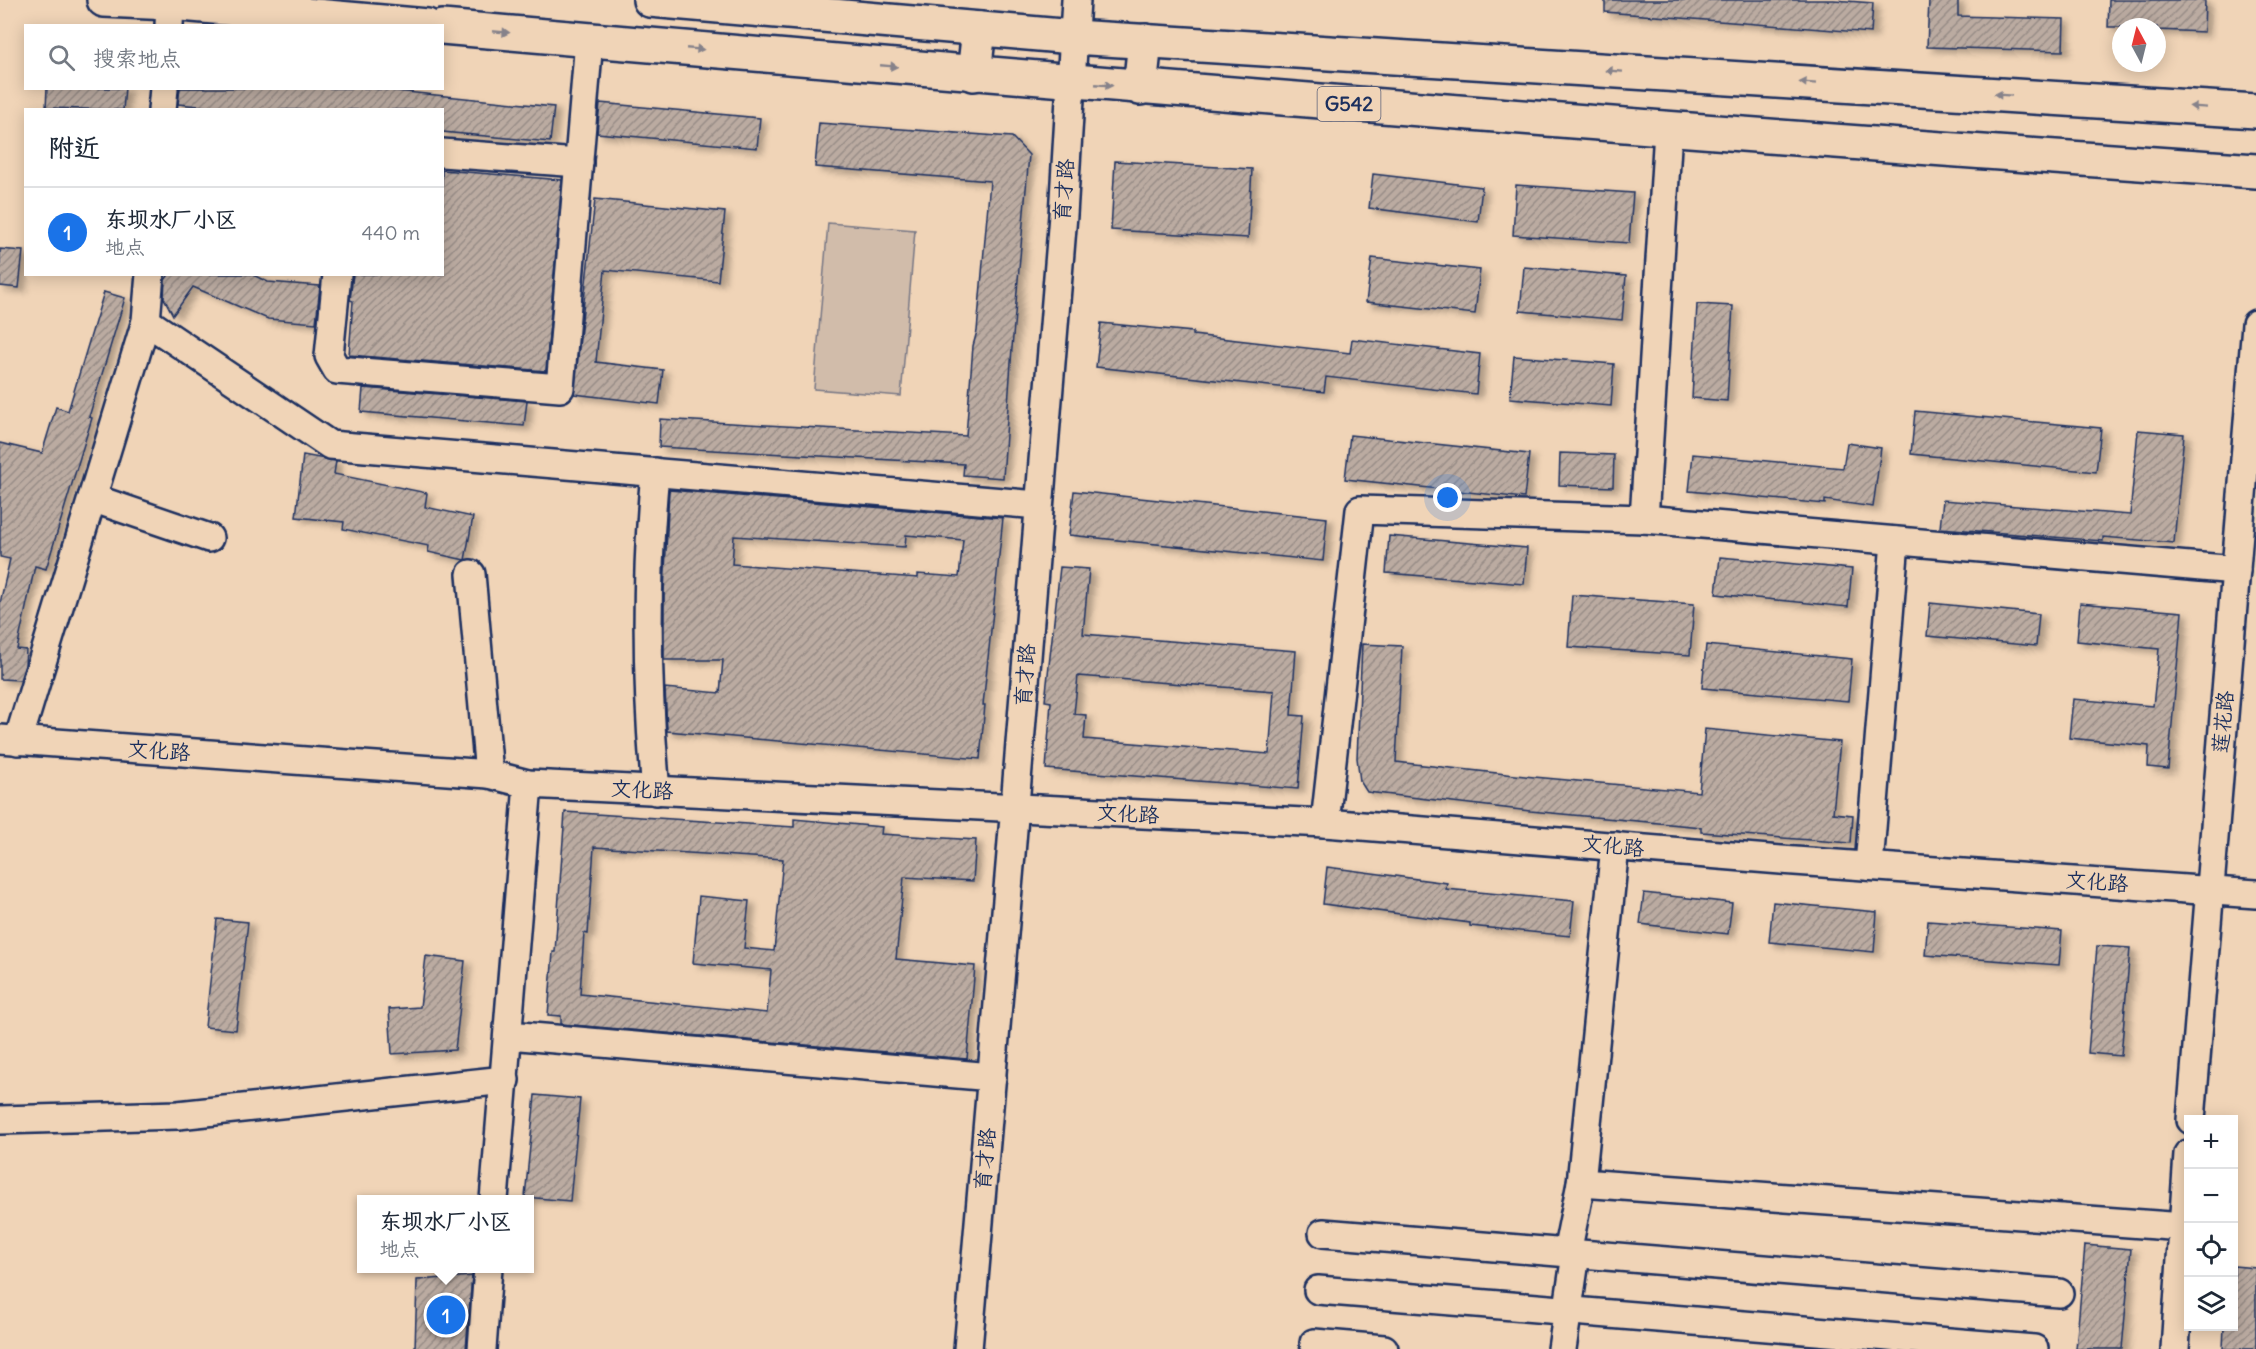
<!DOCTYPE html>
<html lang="zh">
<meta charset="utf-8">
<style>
:root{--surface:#fff;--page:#f2f2f3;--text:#1f2937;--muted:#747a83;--line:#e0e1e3;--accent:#1a73e8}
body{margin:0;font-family:Delius,"LXGW WenKai TC",sans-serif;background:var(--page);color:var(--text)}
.controls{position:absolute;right:18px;bottom:18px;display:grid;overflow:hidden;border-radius:0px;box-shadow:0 3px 15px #0003}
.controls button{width:54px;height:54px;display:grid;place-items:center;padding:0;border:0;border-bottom:2px solid var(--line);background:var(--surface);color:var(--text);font:30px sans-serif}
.compass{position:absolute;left:2112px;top:18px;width:54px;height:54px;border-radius:50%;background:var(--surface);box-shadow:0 3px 15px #0003;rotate:353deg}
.you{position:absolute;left:1448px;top:498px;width:21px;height:21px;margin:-15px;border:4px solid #fff;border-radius:50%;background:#1a73e8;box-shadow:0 0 0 9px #1a73e833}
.badge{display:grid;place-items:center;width:39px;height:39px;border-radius:50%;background:var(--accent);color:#fff;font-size:20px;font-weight:700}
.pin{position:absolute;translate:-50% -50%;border:3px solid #fff;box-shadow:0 2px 6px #0006}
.popup{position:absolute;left:357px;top:1195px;width:177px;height:78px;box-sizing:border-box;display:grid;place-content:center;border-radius:0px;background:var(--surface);filter:drop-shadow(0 2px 4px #0005);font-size:20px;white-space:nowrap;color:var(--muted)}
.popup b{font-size:22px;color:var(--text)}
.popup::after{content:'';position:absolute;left:50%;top:100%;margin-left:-12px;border:12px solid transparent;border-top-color:var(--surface)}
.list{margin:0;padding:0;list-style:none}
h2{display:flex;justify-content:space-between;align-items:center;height:78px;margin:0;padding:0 24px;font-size:26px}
h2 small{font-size:20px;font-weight:400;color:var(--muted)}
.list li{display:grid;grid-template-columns:39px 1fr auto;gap:18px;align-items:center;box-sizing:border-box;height:90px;padding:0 24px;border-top:2px solid var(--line)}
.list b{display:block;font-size:22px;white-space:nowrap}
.list p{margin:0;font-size:20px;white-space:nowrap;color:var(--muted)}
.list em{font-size:20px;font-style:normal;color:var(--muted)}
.icon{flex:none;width:33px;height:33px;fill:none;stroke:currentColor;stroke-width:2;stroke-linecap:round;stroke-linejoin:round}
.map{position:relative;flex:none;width:2256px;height:1349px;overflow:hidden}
.search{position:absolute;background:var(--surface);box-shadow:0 3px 15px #0003;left:24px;top:24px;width:420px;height:66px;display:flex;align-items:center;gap:15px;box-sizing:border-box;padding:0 21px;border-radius:0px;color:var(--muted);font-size:22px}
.panel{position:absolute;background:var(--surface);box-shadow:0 3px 15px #0003;left:24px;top:108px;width:420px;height:168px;border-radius:0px}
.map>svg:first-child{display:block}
.grass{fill:#d1bcaa;stroke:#767684;stroke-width:1.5}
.building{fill:url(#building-hatch);stroke:#1b2f5e;stroke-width:1.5;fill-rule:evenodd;filter:url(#shadow)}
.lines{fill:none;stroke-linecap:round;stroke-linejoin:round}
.minor-casing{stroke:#1b2f5e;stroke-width:32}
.major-casing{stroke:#1b2f5e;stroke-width:38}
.highway-casing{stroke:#1b2f5e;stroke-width:38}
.minor{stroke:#f0d4b7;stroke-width:27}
.major{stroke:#f0d4b7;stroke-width:33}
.highway{stroke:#f0d4b7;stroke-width:33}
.oneway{fill:#86828a}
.labels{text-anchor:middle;stroke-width:4.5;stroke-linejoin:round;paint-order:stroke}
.shield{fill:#f0d4b7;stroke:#5b6079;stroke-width:1.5}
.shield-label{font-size:20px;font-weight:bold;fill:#1b2f5e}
.street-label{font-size:21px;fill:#1b2f5e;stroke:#f0d4b7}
</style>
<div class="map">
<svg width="2256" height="1349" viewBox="0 0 2256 1349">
<defs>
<pattern id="building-hatch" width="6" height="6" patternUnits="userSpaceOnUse" patternTransform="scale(1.5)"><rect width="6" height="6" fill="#bbaba1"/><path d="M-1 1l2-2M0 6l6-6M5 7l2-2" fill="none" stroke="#978c86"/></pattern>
<filter id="shadow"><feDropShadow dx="6" dy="4" stdDeviation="3" flood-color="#0004"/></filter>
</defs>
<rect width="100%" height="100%" fill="#f0d4b7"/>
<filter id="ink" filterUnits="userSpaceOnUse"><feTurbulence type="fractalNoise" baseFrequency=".0167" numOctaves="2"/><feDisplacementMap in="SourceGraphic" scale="12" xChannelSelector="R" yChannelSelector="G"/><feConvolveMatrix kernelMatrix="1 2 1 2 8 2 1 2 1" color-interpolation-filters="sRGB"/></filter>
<g filter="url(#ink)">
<polygon class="grass" points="828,223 915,230 901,396 814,389"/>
<g class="building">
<polygon points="1605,0 1834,0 1873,3 1871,33 1605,12"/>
<polygon points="1929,0 1958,0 1958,16 2064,19 2063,51 1927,47"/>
<polygon points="2109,0 2205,0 2204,32 2157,30 2157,27 2108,27"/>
<polygon points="47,88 125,88 123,110 46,108"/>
<polygon points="180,88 368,88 554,107 550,142 442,132 442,110 240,110 178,104"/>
<polygon points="600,103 760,118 757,148 597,133"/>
<polygon points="819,123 1012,137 1029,155 1012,348 1003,478 963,475 964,464 659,447 660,419 966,436 973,346 977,331 990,181 815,167"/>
<polygon points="1115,161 1252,169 1248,238 1111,230"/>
<polygon points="442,170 562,180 546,371 349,355 353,301 350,300 353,274 442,274"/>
<polygon points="1373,174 1482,187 1478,222 1369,208"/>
<polygon points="1516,185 1633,193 1629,243 1513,235"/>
<polygon points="595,199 725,212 718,281 605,270 596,362 663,370 659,404 574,394"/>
<polygon points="0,249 23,251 19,288 0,286"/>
<polygon points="1372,258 1480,270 1475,314 1366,302"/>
<polygon points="1524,267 1626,276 1622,320 1520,311"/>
<polygon points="166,274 251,274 268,282 320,286 316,323 268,319 193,287 173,315 164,298 165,280 168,276"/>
<polygon points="104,292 125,298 89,417 92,418 46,569 35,566 17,649 26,650 25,665 20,680 0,679 0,603 10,559 0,557 0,443 42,453 56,407 68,411"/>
<polygon points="1697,304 1733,306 1727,401 1692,398"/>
<polygon points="1101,323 1193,332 1193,335 1350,353 1352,339 1480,354 1476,394 1326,377 1324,392 1096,367"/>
<polygon points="1514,356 1614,364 1611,406 1510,398"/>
<polygon points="363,388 527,401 524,426 361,412"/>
<polygon points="1915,411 2101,428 2096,472 1911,454"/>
<polygon points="2138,430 2184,434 2174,543 2103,537 2103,541 1940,528 1943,500 2130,515"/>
<polygon points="1350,435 1529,454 1524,498 1345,479"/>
<polygon points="1847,443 1881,448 1873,507 1825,500 1825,504 1689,491 1693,454 1843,468"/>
<polygon points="1560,453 1614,455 1613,487 1559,485"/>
<polygon points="303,455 336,461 334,474 427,493 425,507 473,517 465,560 428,552 429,546 343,529 344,522 296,517"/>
<path d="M669,490l334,28 -20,187h2l-5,54 -313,-28 -2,-43 55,5 3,-33h-59v-68zM906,535l57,5 -4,37 -41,-3v4l-186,-14 2,-28 171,11z"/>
<polygon points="1074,491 1327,518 1323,561 1069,535"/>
<polygon points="1389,536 1527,548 1524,584 1386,573"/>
<polygon points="1720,557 1852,569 1848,607 1716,594"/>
<path d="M1060,567l29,2 -6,65 213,17 -5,64 13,1 -6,73 -252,-20 5,-67 -6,-1zM1078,676l196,15 -5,63 -185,-15 2,-24 -12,-1z"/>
<polygon points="1572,595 1694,604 1690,655 1568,647"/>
<polygon points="1930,603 2039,614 2036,646 1927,636"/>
<polygon points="2080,603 2182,612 2168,769 2148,767 2149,746 2069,738 2073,699 2153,706 2159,649 2077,641"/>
<polygon points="1362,644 1402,646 1396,762 1534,777 1699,792 1705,729 1840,742 1833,813 1853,815 1851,843 1701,832 1701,827 1530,811 1367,792 1360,781 1357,758"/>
<polygon points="1706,645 1852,659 1848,701 1702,688"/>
<path d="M565,812l229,15v-8l88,8 -1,7 95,6 -3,41 -69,-4 -8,82 79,7 -8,93 -406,-35v-8l-13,-1 5,-63h2zM594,847l189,12 -9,92 -30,-3 5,-47 -50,-5 -6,67 78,7 -4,43 -187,-19 4,-61 4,1z"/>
<polygon points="1327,867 1447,883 1446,889 1574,901 1570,936 1470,926 1470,923 1323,904"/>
<polygon points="1644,893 1732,903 1728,934 1640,924"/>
<polygon points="1773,902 1877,912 1874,952 1769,942"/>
<polygon points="217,919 248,922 236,1030 205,1027"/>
<polygon points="1928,921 2062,931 2059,965 1925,955"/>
<polygon points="2097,946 2130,948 2121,1056 2088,1053"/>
<polygon points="426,956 465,961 455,1050 392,1054 389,1009 420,1007"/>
<polygon points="535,1095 580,1099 570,1201 525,1197"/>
<polygon points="2085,1245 2131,1249 2122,1349 2076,1349"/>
<polygon points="2234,1266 2256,1268 2256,1349 2223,1349 2224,1326 2234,1326"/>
<polygon points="472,1276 466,1349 415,1349 417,1280"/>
</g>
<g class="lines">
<defs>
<g id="minor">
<polyline points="169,26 170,3"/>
<polyline points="162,110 164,88"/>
<polyline points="442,153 579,163"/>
<polyline points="337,274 329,356 337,370 560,388 589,40"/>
<polyline points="146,321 330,445 1038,505"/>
<path d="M655,472c-10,108 -9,211 1,319"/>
<polyline points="92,498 209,538"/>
<polyline points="1644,519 1668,130"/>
<polyline points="471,574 489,774"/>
<polyline points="0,739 489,774 528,784 1325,823 1781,860 2256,894"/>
<polyline points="18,741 146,321 150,274"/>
<polyline points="1325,823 1360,510 1644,519 2236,570"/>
<polyline points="1869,866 1895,541"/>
<polyline points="509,1035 992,1077"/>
<polyline points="0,1120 178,1115 505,1080"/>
<polyline points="2191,1120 2256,324"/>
<polyline points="1581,1183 2184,1227"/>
<polyline points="494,1200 528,784"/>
<polyline points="1323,1233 2059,1293"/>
<polyline points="1567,1253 1581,1183 1615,846"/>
<polyline points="1318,1290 2034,1349"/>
<polyline points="1314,1343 1384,1349"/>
<polyline points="482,1349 488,1268"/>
<polyline points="968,1349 1011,854 1063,215 1076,0"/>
<polyline points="1562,1349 1576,1254"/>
<polyline points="2175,1349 2188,1154"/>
</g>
<g id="major">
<polyline points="974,74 979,29"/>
<polyline points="1140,88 1145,41"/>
</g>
<g id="highway">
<polyline points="104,0 170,3 427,26"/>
<polyline points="650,0 1073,37 2256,111"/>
<path d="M442,27c605,53 1209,103 1814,144"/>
</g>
</defs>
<use href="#minor" class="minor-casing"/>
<use href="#major" class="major-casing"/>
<use href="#highway" class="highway-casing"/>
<use href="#minor" class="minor"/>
<use href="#major" class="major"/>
<use href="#highway" class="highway"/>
</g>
<defs><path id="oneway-solid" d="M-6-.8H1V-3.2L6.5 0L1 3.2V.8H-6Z" transform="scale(1.5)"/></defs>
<g class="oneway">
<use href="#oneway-solid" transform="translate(501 32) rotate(5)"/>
<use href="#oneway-solid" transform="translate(695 49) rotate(5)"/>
<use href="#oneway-solid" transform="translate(889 66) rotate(5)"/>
<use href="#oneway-solid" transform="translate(1614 71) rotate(-176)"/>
<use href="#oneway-solid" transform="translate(1808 83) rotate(-176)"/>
<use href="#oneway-solid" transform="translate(1104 85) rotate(5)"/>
<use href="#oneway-solid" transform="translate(2003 95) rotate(-176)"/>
<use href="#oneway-solid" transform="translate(2198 107) rotate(-176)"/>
</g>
</g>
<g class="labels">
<rect class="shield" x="1317.5" y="87" width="63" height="34" rx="4.5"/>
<g class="shield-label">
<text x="1349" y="111">G542</text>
</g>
<g class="street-label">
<text transform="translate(1064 190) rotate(-86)" y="7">育才路</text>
<text transform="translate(1025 675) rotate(-86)" y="7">育才路</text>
<text transform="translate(2223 722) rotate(-85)" y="7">莲花路</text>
<text transform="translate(159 751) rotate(4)" y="7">文化路</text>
<text transform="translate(642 790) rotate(3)" y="7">文化路</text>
<text transform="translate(1128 814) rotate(3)" y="7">文化路</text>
<text transform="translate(1613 846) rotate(5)" y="7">文化路</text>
<text transform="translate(2097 882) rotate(4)" y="7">文化路</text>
<text transform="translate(985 1159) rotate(-85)" y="7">育才路</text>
</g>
</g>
</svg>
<div class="controls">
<button>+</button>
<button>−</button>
<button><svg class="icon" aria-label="locate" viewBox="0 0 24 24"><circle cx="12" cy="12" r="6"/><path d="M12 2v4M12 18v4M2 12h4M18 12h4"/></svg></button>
<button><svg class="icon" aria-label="layers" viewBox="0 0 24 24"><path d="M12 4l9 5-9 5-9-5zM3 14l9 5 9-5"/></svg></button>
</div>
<svg class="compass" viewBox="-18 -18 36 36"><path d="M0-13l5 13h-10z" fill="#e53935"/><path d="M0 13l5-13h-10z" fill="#747a83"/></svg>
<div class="you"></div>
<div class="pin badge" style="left:446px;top:1315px">1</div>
<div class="popup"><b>东坝水厂小区</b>地点</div>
<div class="search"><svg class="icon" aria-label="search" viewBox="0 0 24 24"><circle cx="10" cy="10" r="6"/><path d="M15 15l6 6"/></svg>搜索地点</div>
<section class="panel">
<h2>附近<small></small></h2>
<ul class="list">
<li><span class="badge">1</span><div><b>东坝水厂小区</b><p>地点</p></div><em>440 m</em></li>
</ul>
</section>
</div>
